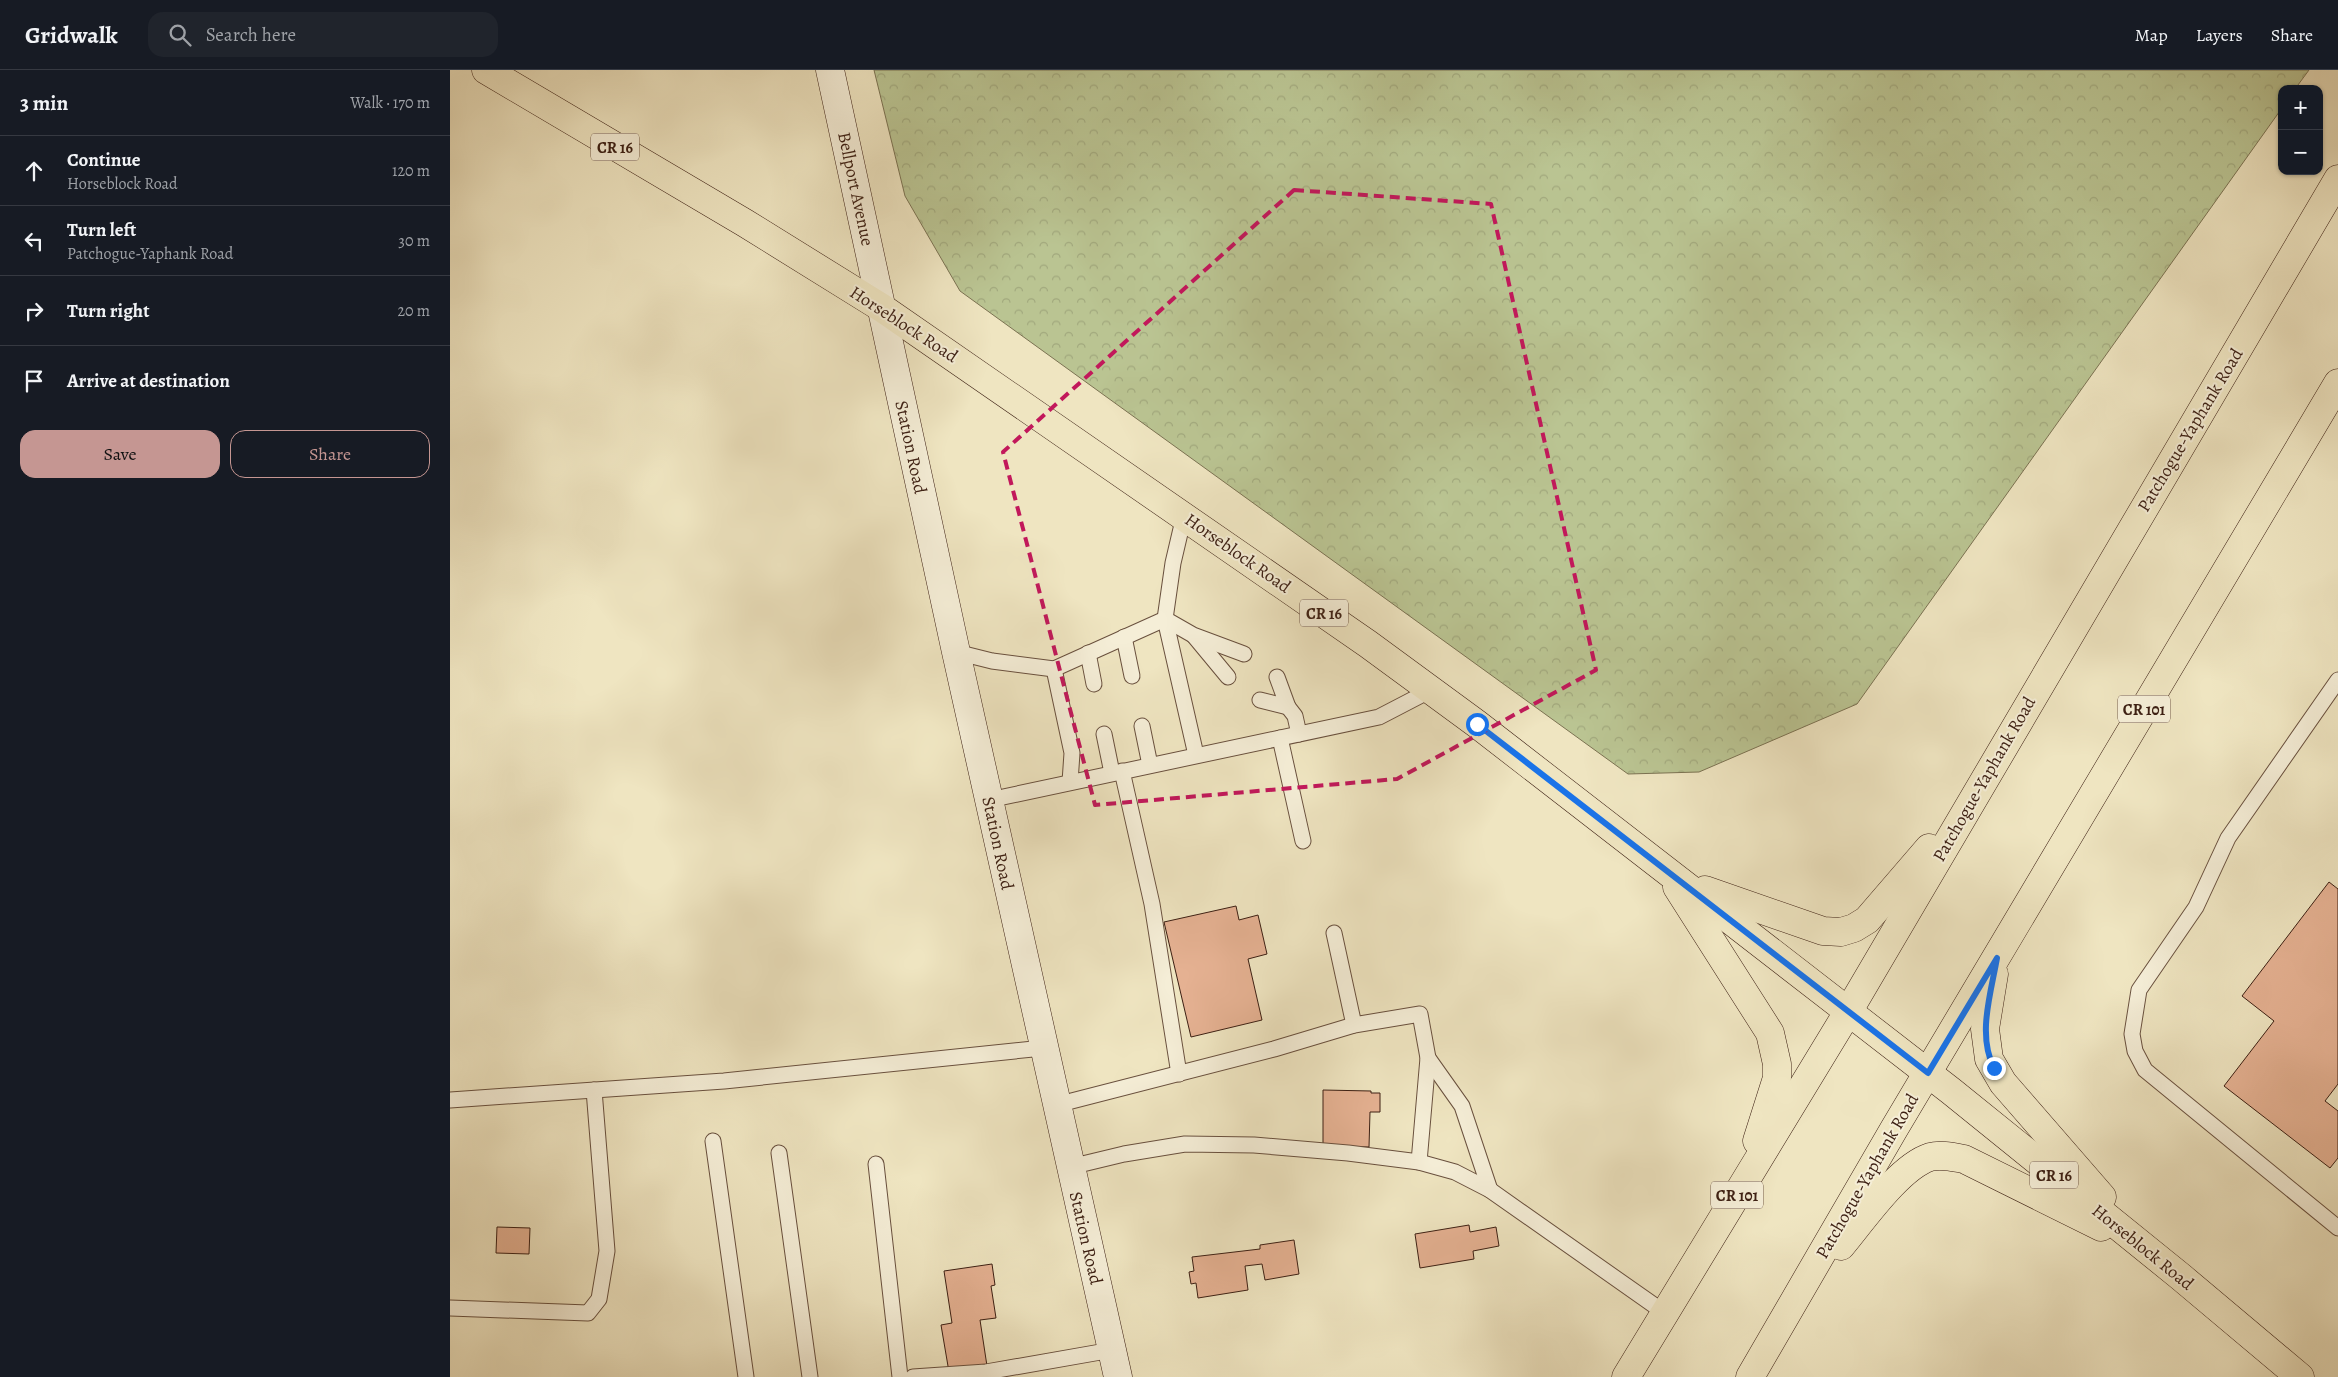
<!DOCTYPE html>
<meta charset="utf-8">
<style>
:root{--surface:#171b24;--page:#20242c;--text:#f1f3f6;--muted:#9ea1a6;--line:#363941;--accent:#c59692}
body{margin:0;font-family:Alegreya,serif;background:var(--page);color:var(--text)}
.controls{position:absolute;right:15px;top:15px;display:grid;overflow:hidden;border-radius:10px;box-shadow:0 1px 4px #0004}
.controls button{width:45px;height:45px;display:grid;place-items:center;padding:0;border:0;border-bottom:1px solid var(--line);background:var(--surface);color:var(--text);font:25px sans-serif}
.stop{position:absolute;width:15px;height:15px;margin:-11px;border:4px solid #1a73e8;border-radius:50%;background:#fff}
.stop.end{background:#1a73e8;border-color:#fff;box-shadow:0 1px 5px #0008}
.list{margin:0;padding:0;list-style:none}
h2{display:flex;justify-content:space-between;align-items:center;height:65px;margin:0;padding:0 20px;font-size:21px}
h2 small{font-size:16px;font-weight:400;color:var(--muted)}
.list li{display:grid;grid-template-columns:32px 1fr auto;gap:15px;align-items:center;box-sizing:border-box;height:70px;padding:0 20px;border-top:1px solid var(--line)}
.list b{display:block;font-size:19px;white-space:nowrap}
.list p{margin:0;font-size:16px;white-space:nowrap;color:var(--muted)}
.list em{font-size:16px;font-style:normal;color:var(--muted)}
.actions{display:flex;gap:10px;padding:15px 20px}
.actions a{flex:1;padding:11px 0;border:1px solid var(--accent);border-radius:15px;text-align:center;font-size:18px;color:var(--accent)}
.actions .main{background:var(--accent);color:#111}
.icon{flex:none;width:28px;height:28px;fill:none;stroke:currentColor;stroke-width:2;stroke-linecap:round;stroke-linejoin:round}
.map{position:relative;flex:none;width:1888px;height:1307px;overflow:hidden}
header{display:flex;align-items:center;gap:30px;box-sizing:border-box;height:70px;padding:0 25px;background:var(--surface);border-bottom:1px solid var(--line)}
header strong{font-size:24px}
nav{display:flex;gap:28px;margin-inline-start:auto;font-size:18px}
.search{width:350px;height:45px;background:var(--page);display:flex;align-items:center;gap:12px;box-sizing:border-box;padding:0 18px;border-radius:15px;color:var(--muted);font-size:19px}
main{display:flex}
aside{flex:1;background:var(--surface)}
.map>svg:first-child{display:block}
.forest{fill:url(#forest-crowns);stroke:#7b7252}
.building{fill:#e5b192;stroke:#3c1f13}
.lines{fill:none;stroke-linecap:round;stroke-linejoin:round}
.lane-casing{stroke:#69503e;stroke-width:17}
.secondary-casing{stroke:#3c1f13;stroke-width:29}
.primary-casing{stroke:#3c1f13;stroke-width:29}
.lane{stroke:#f5eed7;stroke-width:15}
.secondary{stroke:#f5eed7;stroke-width:28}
.primary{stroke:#efe5c1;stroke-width:28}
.route{stroke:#1a73e8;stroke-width:6}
.marked{fill:none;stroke:#c2185b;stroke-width:4;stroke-dasharray:10 6;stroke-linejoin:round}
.labels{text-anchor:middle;stroke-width:4;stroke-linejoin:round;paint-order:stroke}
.shield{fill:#f5eed7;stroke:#745d4e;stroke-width:1}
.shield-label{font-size:16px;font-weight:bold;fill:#3c1f13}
.street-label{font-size:18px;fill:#3c1f13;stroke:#f5eed7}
</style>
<header>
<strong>Gridwalk</strong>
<div class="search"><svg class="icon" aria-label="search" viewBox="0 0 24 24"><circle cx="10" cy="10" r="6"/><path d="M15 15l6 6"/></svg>Search here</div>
<nav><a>Map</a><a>Layers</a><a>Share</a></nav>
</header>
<main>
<aside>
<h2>3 min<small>Walk · 170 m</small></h2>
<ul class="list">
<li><svg class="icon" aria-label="ahead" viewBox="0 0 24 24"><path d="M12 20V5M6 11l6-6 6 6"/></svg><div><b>Continue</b><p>Horseblock Road</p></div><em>120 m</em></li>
<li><svg class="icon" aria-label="left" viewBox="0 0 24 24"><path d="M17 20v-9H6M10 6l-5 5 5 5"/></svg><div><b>Turn left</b><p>Patchogue-Yaphank Road</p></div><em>30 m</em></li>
<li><svg class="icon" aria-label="right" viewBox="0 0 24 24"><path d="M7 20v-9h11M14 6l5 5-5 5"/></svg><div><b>Turn right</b></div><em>20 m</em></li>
<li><svg class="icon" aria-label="arrive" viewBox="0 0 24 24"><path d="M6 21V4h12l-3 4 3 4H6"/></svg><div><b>Arrive at destination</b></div></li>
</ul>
<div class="actions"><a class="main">Save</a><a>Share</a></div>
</aside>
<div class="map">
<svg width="1888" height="1307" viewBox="0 0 1888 1307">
<defs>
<pattern id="forest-crowns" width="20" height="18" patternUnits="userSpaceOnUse" patternTransform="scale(1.25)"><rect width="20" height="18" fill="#bac492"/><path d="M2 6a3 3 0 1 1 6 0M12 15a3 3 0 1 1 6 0" fill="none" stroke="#a1a87d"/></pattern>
</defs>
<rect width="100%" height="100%" fill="#efe5c1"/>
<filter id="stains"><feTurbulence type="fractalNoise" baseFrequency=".004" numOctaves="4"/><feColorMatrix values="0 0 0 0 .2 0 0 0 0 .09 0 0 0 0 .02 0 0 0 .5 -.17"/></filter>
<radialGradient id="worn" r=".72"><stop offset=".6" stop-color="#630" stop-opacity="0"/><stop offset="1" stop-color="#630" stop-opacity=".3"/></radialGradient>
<polygon class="forest" points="424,0 1859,0 1845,19 1832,19 1832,38 1407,634 1249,702 1178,704 510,221 455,126"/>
<g class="building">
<polygon points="1879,812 1888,819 1888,1014 1875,1031 1888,1041 1888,1088 1880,1098 1774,1016 1824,951 1792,926"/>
<polygon points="786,836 789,850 808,845 817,884 798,889 812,950 741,967 714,852"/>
<polygon points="873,1020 921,1021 921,1023 930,1023 930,1042 920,1042 919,1077 873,1076"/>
<polygon points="1019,1155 1020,1162 1046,1157 1049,1176 1023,1181 1024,1189 970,1198 965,1164"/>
<polygon points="47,1157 80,1158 79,1184 46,1183"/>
<polygon points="844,1170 849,1204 815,1210 812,1194 795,1196 798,1220 748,1228 746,1213 741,1214 739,1202 744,1201 742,1187 810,1179 810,1175"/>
<polygon points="542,1194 545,1215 541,1216 546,1248 530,1250 537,1296 499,1302 491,1255 502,1253 494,1201"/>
</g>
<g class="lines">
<defs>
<g id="lane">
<polyline points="734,446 723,493 715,549 746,685"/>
<polyline points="715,549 743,565 794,584"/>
<polyline points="744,566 778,607"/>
<polyline points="674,567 682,606"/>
<polyline points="506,582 542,591 604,599 715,549"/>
<polyline points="638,583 644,614"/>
<polyline points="604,599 622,683 620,712"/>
<polyline points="1888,610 1778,768 1746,837 1689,920 1682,964 1685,981 1695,1000 1888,1158"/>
<polyline points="810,630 838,637 827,607"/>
<polyline points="838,637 845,646 849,664"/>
<polyline points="692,656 700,695"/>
<polyline points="654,664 662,703"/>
<polyline points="830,668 853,771"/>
<polyline points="672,701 702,834 729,1004"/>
<polyline points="539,730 929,647 981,620"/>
<polyline points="884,863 904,955"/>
<polyline points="978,988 1012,1036 1040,1120"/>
<polyline points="0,1030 274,1011 593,978"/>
<polyline points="606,1035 824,979 904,955 970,944 978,988 969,1092"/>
<polyline points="263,1071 296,1307"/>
<polyline points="329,1083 360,1307"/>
<polyline points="426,1094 450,1307"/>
<polyline points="620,1097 674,1084 735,1074 804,1075 898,1083 969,1092 1005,1102 1040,1120 1215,1243"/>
<polyline points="0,1238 138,1243 149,1229 157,1181 144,1020"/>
<polyline points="463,1307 536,1302 662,1280"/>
</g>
<polyline id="secondary" points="380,0 506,582 668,1307"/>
<g id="primary">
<polyline points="36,0 295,153 432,238 918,574 1027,654 1501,1021 1731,1207 1850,1307"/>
<polyline points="1227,817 1320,963 1327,994 1327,1008 1307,1071"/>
<polyline points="1255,820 1373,861 1391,862 1404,858 1417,850 1479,778"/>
<polyline points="1544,904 1535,959 1539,989 1553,1013 1652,1127"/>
<path d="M1391,1176c21,-25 58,-79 89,-89 11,-3 23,0 34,2l137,68"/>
<polyline points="1176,1307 1398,942 1888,109"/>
<polyline points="1300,1307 1444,1059 1888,313"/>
</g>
</defs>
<use href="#lane" class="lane-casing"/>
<use href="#secondary" class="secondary-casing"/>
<use href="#primary" class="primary-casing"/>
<use href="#lane" class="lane"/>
<use href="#secondary" class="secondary"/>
<use href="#primary" class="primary"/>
</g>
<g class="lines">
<path class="route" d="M1027,654l451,349 69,-115c-6,35 -20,77 -3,110"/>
</g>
<path class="marked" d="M844,120l197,14 105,466 -199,109 -302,26 -92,-353z"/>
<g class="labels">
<g class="shield">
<rect x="141" y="63.5" width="48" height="27" rx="4"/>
<rect x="850" y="529.5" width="48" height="27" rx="4"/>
<rect x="1668" y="625.5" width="52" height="27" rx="4"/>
<rect x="1580" y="1091.5" width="48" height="27" rx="4"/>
<rect x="1261" y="1111.5" width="52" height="27" rx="4"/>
</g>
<g class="shield-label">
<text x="165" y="83">CR 16</text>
<text x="874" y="549">CR 16</text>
<text x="1694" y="645">CR 101</text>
<text x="1604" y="1111">CR 16</text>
<text x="1287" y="1131">CR 101</text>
</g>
<g class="street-label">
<text transform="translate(406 119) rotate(78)" y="6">Bellport Avenue</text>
<text transform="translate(454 254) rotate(33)" y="6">Horseblock Road</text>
<text transform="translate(1740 360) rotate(-59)" y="6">Patchogue-Yaphank Road</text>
<text transform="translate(461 377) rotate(78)" y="6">Station Road</text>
<text transform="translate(788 483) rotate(35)" y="6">Horseblock Road</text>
<text transform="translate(1534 709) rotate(-60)" y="6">Patchogue-Yaphank Road</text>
<text transform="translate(548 773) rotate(78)" y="6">Station Road</text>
<text transform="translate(1417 1106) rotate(-60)" y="6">Patchogue-Yaphank Road</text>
<text transform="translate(636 1168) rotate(77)" y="6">Station Road</text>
<text transform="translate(1693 1177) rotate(39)" y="6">Horseblock Road</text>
</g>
</g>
<rect width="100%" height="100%" filter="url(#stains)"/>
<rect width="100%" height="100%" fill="url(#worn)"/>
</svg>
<div class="controls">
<button>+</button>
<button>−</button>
</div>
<div class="stop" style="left:1027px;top:654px"></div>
<div class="stop end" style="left:1544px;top:998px"></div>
</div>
</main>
